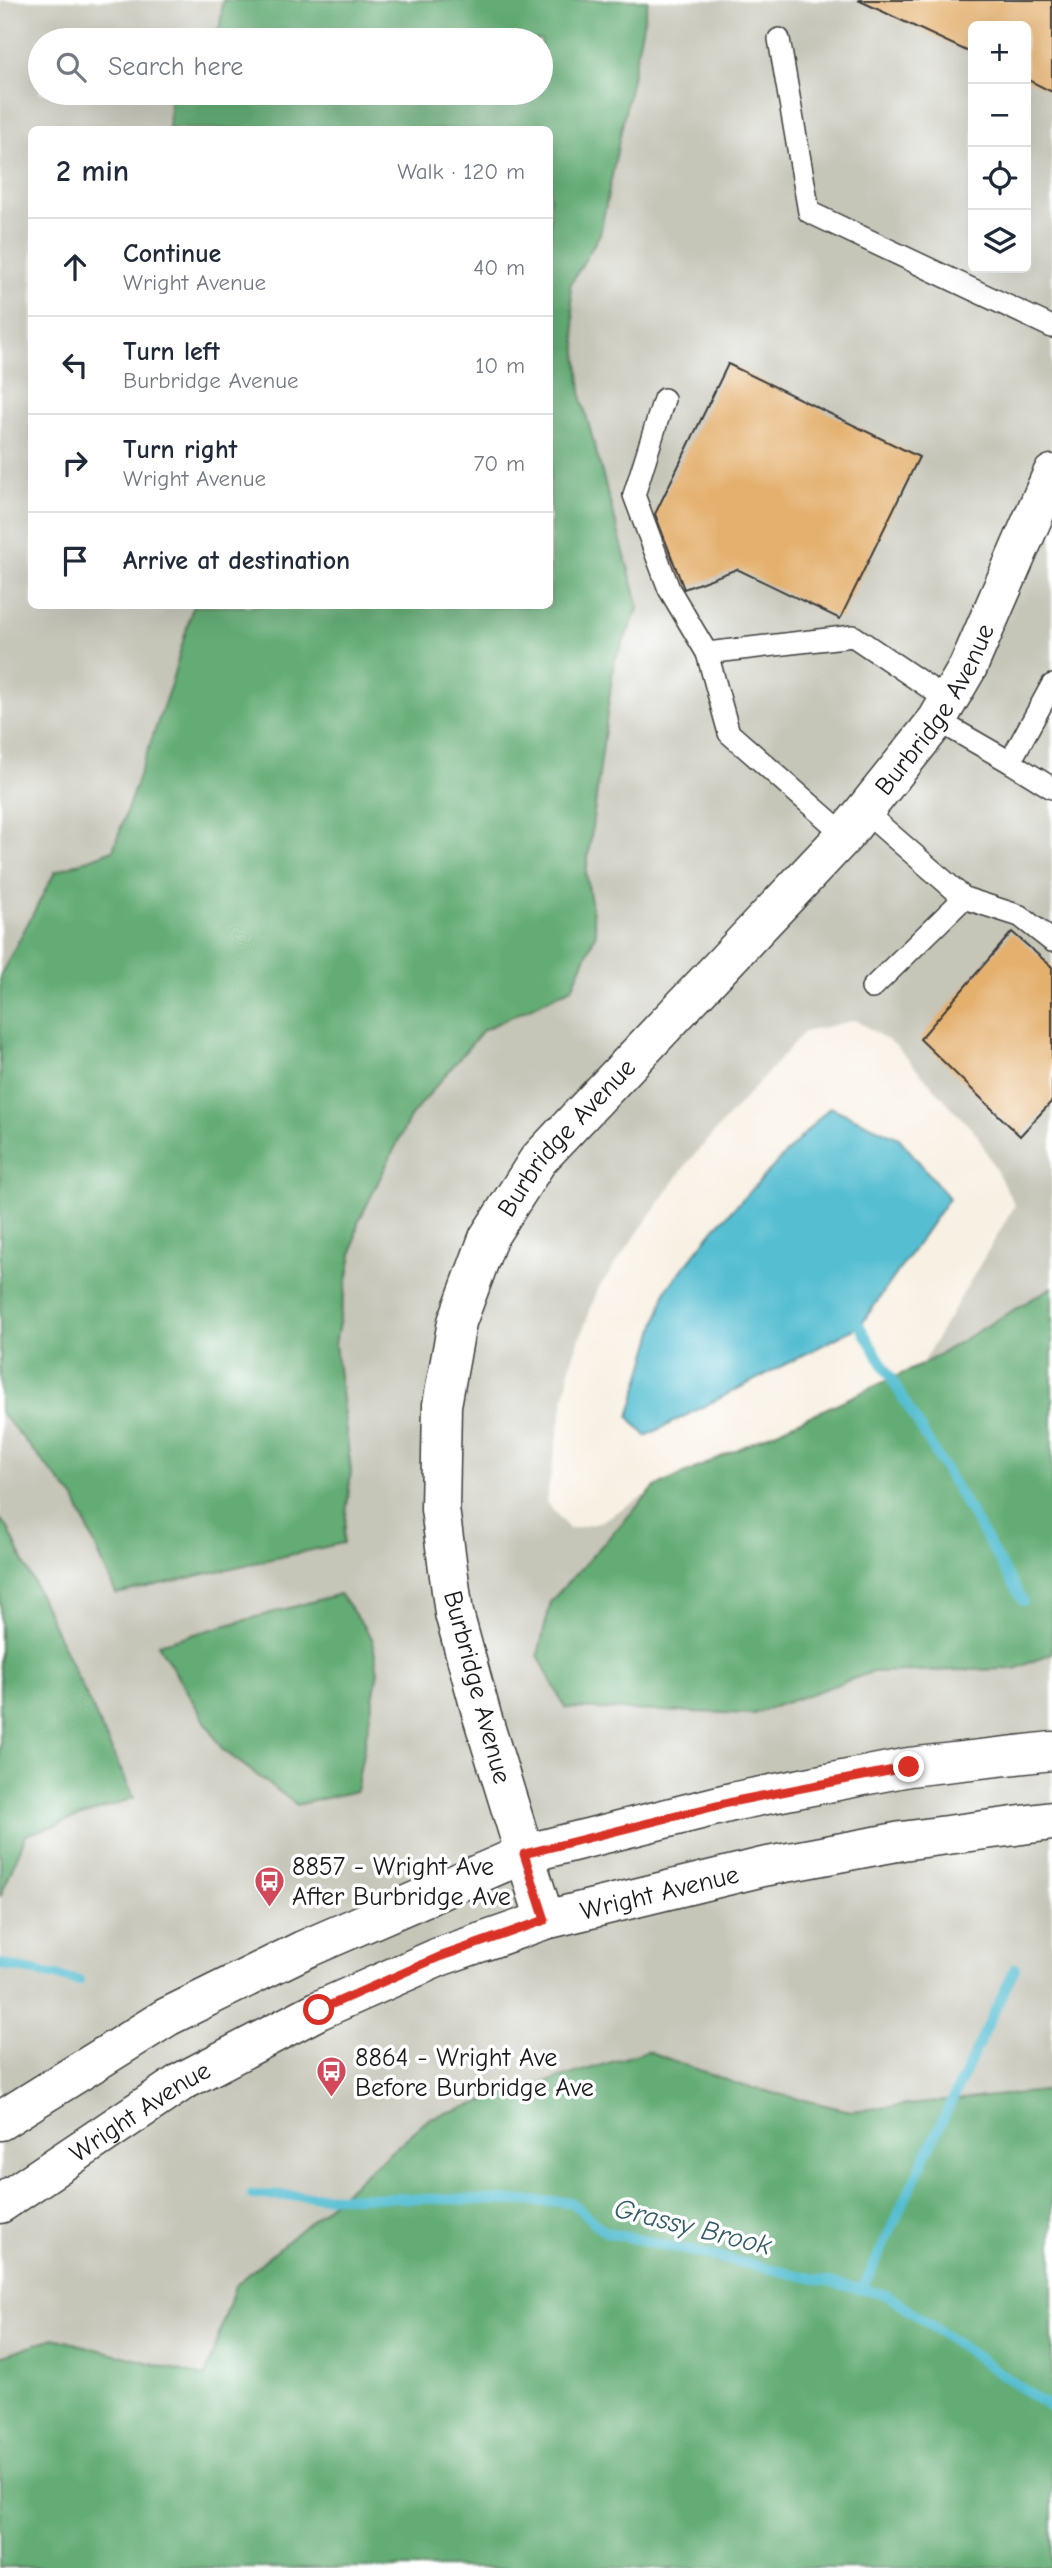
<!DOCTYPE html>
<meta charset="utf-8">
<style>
:root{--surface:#fff;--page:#f2f2f3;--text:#1f2937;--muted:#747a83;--line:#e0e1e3}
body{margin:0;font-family:"Comic Neue",sans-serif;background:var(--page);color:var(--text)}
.controls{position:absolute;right:21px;top:21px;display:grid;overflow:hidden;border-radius:10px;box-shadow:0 7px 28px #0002}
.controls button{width:63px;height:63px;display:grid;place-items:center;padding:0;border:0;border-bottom:2px solid var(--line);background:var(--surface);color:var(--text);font:35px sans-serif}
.stop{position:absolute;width:21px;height:21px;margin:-16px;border:5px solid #d93025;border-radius:50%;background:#fff}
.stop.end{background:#d93025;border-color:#fff;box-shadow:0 2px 7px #0008}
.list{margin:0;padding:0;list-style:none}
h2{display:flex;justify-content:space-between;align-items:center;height:91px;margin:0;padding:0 28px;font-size:30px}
h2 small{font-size:23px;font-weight:400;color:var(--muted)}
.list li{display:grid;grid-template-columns:46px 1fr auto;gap:21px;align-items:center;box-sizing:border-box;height:98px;padding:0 28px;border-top:2px solid var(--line)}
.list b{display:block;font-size:26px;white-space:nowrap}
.list p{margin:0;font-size:23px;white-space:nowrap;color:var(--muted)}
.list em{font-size:23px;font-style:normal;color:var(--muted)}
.icon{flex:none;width:38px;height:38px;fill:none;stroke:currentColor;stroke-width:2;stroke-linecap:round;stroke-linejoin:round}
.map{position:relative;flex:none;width:1052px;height:2568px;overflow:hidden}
.search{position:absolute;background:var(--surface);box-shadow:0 7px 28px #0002;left:28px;top:28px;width:525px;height:77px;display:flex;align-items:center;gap:18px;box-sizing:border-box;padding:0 24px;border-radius:38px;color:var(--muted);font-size:26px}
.panel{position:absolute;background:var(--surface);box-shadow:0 7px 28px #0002;left:28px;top:126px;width:525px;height:483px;border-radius:10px}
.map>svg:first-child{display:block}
.industrial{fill:#c5c5b8;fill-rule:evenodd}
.forest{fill:#63ac74;stroke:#406448;stroke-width:2}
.water{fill:#55bed1;stroke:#386d76;stroke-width:2}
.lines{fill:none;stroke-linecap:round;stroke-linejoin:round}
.stream{stroke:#55bed1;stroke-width:10}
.building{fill:#e4b06e}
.service-casing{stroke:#3d3c3a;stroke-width:24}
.minor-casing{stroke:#3d3c3a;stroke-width:41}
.secondary-casing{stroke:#3d3c3a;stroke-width:41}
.service{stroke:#fff;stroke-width:21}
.minor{stroke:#fff;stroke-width:38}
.secondary{stroke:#fff;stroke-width:38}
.route{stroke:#d93025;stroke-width:9}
.labels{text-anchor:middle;stroke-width:7;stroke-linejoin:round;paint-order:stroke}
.street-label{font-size:26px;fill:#1c1c1c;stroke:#fff}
.poi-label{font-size:26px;fill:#1c1c1c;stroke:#fff;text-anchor:start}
.water-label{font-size:28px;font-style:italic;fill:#335d64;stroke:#fff}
</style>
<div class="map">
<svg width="1052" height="2568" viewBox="0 0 1052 2568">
<rect width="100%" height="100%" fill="#fff"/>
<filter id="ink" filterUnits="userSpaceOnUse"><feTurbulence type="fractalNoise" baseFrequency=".0143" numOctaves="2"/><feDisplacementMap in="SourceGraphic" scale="14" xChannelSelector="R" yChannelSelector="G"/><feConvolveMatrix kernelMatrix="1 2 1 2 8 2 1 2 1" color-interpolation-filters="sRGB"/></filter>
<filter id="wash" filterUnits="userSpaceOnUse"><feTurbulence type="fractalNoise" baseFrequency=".00686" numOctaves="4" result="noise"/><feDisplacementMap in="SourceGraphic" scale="28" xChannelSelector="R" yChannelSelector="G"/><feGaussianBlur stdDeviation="1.57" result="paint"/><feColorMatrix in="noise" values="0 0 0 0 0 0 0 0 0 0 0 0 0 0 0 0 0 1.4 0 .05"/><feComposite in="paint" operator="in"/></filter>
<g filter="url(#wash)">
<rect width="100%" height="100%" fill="#f8f0e3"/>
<g class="industrial">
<polygon points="0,0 223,0 220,27 211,40 40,40 40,93 176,93 170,102 169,129 32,130 32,606 193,606 171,684 113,850 55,872 0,976"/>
<path d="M648,0h404v1287l-131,78 94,-160 -38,-70 -82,-90 -39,-25 -52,12 -116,130 -90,127 -27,73 -25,140 23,27 29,-6 54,-32 -101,109 14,108 188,6 119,-42 143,-3 37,-16v437l-201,21 -111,-26 -93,-34 -412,235 -29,91 -152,-39 -54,18v-459l26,-62 108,-38 -126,-269 -8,-9v-107l75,87 41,95 235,-123 -16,-127 23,-121 52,-106 73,-87 89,-42 24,-55 -10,-60 28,-211 25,-55 -57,-207 -12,-115 30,-51zM973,26h53v242h-53z"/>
</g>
<g class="forest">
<polygon points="223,0 648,0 600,234 570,285 582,400 639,607 614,662 586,873 596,933 572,988 483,1030 410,1117 358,1223 335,1344 351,1471 343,1543 116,1594 75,1499 0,1412 0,976 55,872 113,850 171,684 193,606 550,606 550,130 169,129 170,102 176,93 541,93 541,40 211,40 220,26"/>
<polygon points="1052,1287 1052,1653 1015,1669 872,1672 754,1714 565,1708 538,1655 551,1601 655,1487 921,1365"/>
<polygon points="0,1519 8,1528 134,1798 26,1835 0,1897"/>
<polygon points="340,1594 372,1638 378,1672 356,1791 297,1805 222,1749 158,1644"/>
<polygon points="647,2051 740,2085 851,2111 1052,2090 1052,2568 0,2568 0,2356 54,2338 205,2377 235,2286 430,2118"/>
</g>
<polygon class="water" points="830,1107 899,1138 949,1198 860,1326 646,1436 629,1417 666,1290 715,1228"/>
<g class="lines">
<g class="stream">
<polyline points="860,1326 1023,1601"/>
<polyline points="0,1964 79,1981"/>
<polyline points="252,2195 571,2202 605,2232 887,2295 1052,2409"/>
<polyline points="862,2290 1015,1968"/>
</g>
</g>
<g id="blocks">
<g class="building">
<polygon points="858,0 1052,0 1052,92 1026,79 1026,26 973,26 973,54"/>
<polygon points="728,364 919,457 840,619 737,569 684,589 655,514"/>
<polygon points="1012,932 1052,967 1052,1101 1020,1136 920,1039"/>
</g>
</g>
</g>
<g filter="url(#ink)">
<use href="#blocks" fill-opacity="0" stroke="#3d3c3a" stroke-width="2"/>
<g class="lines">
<defs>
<g id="service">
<polyline points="779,39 809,212 1052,327"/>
<polyline points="664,399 634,495 669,589 707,653 853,636 949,701"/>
<polyline points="707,653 729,733 845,835"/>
<polyline points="937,720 1010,762 1052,685"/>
<polyline points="1010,762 1052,788"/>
<polyline points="865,812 964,898 872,988"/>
<polyline points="964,898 1020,916 1052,941"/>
</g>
<g id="minor">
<path id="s1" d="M545,1920l-63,-204 -28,-103 -14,-104 2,-104 15,-83 31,-84 50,-78 307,-325 92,-115 31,-53 84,-193"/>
</g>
<g id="secondary">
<polyline points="0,2121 167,2017 303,1950 524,1854 736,1801 909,1767 1052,1751"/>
<path id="s2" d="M0,2204l183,-123 136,-71 120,-53 106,-37 218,-53 139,-26 150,-20"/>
</g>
</defs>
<use href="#service" class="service-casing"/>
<use href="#minor" class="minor-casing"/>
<use href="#secondary" class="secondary-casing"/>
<use href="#service" class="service"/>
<use href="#minor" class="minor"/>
<use href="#secondary" class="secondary"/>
</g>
</g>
<g class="lines" filter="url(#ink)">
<polyline class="route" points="319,2010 439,1957 545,1920 524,1854 736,1801 909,1767"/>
</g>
<defs>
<symbol id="bus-pin" viewBox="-11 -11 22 30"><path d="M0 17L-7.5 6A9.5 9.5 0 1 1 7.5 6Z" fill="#d1495b" stroke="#fff"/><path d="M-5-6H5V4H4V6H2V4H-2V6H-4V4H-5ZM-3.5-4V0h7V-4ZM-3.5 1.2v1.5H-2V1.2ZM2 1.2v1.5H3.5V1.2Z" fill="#fff"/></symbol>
</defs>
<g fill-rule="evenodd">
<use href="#bus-pin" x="252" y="1864" width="35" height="47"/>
<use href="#bus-pin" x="314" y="2054" width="35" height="47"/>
</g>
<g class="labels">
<g class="street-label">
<text dy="9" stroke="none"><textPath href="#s1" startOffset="1398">Burbridge Avenue</textPath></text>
<text dy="9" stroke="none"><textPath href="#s1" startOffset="831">Burbridge Avenue</textPath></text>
<text transform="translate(478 1687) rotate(75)" y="9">Burbridge Avenue</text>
<text dy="9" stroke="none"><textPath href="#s2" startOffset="735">Wright Avenue</textPath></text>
<text dy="9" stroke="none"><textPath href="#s2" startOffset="168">Wright Avenue</textPath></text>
</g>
<g class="poi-label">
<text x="292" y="1875">8857 - Wright Ave<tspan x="292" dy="30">After Burbridge Ave</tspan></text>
<text x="355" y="2066">8864 - Wright Ave<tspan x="355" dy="30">Before Burbridge Ave</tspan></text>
</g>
<g class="water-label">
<text transform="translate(693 2226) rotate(14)" y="10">Grassy Brook</text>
</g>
</g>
</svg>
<div class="controls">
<button>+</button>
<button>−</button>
<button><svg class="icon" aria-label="locate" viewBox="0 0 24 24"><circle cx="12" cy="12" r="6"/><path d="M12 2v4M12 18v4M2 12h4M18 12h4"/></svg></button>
<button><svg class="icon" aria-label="layers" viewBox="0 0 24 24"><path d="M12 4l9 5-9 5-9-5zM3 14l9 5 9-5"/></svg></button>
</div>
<div class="stop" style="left:319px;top:2010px"></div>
<div class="stop end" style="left:909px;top:1767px"></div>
<div class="search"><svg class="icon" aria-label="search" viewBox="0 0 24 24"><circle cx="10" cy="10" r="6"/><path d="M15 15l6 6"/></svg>Search here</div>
<section class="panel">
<h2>2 min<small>Walk · 120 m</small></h2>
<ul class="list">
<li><svg class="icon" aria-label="ahead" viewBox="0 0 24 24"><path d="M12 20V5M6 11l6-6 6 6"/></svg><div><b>Continue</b><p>Wright Avenue</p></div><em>40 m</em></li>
<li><svg class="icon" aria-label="left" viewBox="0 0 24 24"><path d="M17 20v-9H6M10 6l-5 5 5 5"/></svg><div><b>Turn left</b><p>Burbridge Avenue</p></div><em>10 m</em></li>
<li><svg class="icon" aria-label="right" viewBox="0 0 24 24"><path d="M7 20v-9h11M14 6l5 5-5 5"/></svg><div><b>Turn right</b><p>Wright Avenue</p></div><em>70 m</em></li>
<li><svg class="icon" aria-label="arrive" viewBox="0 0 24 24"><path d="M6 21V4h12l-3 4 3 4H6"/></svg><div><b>Arrive at destination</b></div></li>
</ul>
</section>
</div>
